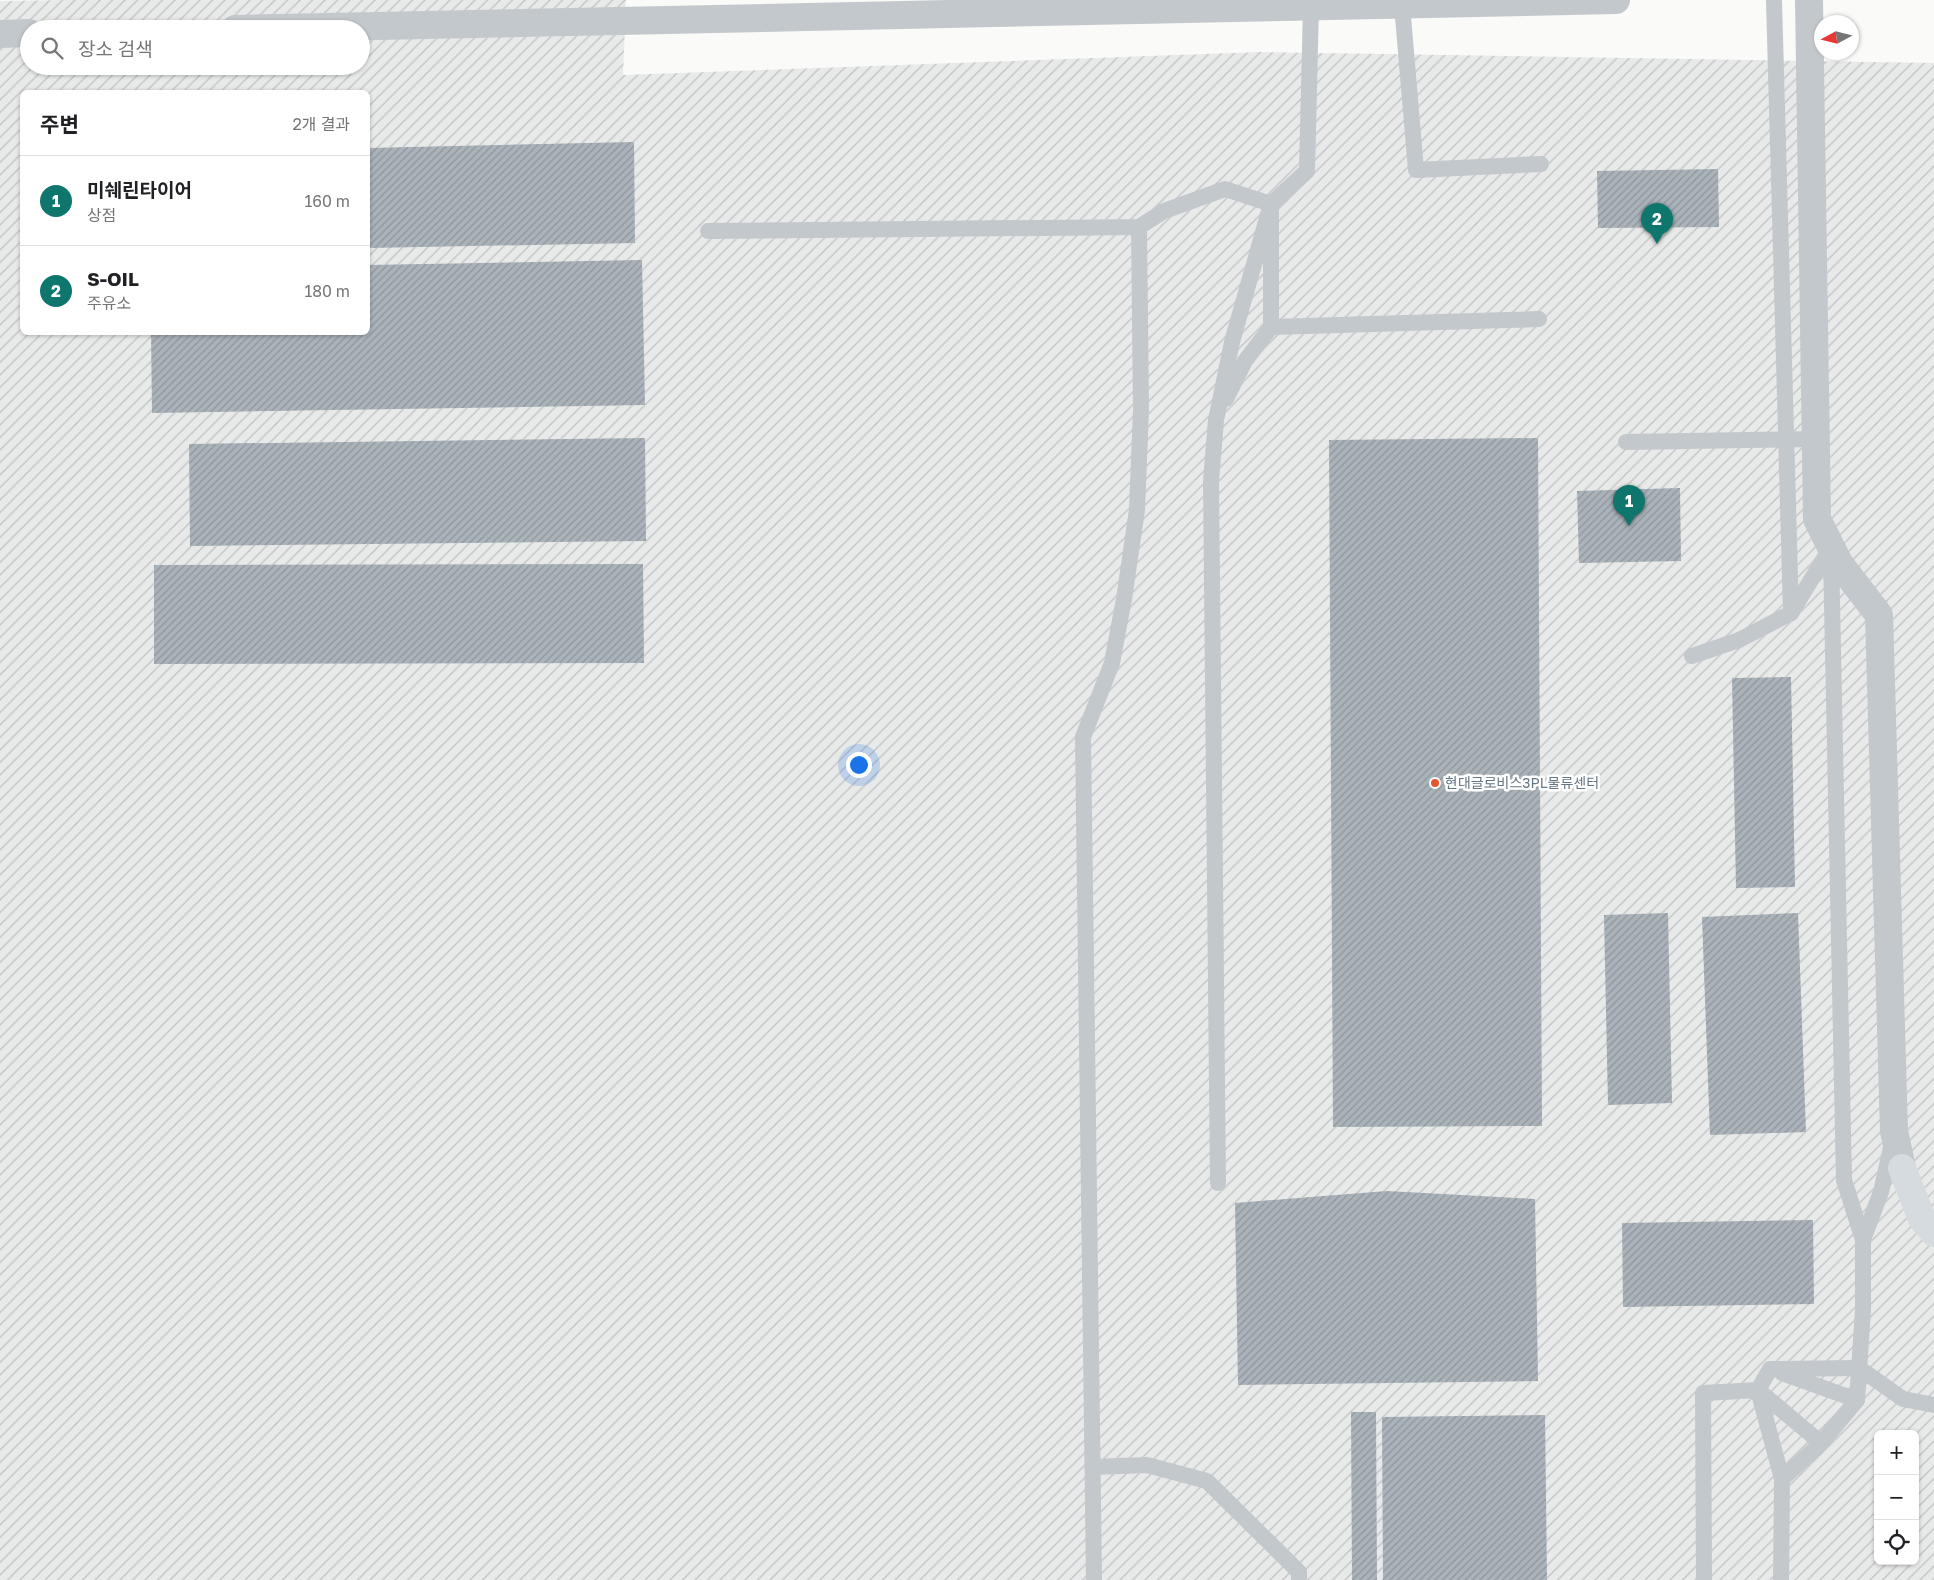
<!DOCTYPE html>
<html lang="ko">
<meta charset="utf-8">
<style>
:root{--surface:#fff;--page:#f2f2f2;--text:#202124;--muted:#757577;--line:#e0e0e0;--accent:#0f766e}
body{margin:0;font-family:"Golos Text","Noto Sans KR",sans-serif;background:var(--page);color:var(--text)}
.controls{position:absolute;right:15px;bottom:15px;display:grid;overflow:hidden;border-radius:8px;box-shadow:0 1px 4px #0004}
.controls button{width:45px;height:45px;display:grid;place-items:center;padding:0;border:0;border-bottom:1px solid var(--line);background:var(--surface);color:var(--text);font:25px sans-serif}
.compass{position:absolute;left:1814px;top:15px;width:45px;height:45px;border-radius:50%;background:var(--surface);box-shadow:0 1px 4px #0004;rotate:263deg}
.you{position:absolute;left:858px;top:764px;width:18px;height:18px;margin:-12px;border:4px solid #fff;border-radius:50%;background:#1a73e8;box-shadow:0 0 0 8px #1a73e833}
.badge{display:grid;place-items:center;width:32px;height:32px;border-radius:50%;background:var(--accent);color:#fff;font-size:16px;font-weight:700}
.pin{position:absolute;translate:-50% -41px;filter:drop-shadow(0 1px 2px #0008)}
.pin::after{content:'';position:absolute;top:26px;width:18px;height:15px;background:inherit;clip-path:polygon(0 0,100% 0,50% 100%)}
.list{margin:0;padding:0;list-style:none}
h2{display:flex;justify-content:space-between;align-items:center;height:65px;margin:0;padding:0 20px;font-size:21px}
h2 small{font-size:16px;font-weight:400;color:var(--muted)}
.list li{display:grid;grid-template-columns:32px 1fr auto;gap:15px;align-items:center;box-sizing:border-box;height:90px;padding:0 20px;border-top:1px solid var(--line)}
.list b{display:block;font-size:19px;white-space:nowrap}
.list p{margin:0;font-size:16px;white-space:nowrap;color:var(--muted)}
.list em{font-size:16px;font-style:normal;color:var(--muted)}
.icon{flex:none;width:28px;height:28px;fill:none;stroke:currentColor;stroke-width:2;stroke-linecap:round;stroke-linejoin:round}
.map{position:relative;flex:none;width:1934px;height:1580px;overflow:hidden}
.search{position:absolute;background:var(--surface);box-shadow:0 1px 4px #0004;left:20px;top:20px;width:350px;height:55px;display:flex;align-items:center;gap:12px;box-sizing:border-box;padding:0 18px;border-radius:28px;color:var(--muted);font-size:19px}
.panel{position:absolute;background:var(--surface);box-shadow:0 1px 4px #0004;left:20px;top:90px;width:350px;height:245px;border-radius:8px}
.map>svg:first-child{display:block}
.industrial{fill:url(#industrial-furrows);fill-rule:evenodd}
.building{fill:url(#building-hatch)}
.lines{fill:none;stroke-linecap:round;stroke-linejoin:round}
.service{stroke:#c3c8cc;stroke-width:16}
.minor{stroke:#c3c8cc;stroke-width:28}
.tertiary{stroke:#c3c8cc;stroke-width:28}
.motorway{stroke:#d6dbdf;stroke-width:28}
.poi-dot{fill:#e4572e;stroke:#fff;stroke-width:2}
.labels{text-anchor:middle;stroke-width:5;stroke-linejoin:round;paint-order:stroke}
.poi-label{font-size:14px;fill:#657683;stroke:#fff;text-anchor:start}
</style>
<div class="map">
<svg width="1934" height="1580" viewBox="0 0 1934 1580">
<defs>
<pattern id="industrial-furrows" width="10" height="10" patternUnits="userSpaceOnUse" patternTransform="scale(1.25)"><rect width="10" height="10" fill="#e8e9e9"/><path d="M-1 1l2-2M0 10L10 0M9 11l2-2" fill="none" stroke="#c0c1c2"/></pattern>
<pattern id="building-hatch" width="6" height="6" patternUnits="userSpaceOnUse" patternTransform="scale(1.25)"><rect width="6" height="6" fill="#aab3b9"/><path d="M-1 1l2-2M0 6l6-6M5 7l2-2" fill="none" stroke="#8e969c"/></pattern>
</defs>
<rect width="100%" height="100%" fill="#fafaf8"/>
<path class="industrial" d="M66,0h560l-3,75 638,-23 673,11v1517h-1934v-1579zM29,29h332v37h-332zM22,92h346v240h-346zM1878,1434h37v127h-37z"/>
<g class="building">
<polygon points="634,142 635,243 368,248 368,148"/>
<polygon points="1718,169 1719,227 1598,228 1597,171"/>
<polygon points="642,260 645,405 152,413 151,332 368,332 368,265"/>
<polygon points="645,438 646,541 190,546 189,444"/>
<polygon points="1538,438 1542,1126 1333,1127 1329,440"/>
<polygon points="1680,488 1681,561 1579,563 1577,491"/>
<polygon points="643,564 644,663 154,664 154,565"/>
<polygon points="1791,677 1795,887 1736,888 1732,678"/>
<polygon points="1668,913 1672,1103 1608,1105 1604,915"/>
<polygon points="1798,913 1806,1132 1710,1135 1702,917"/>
<polygon points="1387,1191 1535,1199 1538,1381 1238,1385 1235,1203"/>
<polygon points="1813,1220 1814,1304 1623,1307 1622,1223"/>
<polygon points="1351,1412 1376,1412 1377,1580 1352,1580"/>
<polygon points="1545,1415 1547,1580 1383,1580 1382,1417"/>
</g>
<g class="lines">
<g class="service">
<polyline points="1402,5 1416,170 1541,164"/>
<polyline points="1311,6 1307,171 1271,204 1271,327 1539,319"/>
<polyline points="708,231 1139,227 1164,211 1225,189 1271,204 1232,342 1216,420 1211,481 1218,1183"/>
<polyline points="1226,399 1245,361 1271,327"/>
<polyline points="1626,442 1816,439"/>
<polyline points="1831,555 1844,1180 1863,1240"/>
<polyline points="1791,613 1831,547"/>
<polyline points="1692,656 1739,640 1791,613 1774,0"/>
<polyline points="1782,1373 1857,1400"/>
<polyline points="1758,1390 1782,1479"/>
<polyline points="1758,1390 1821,1443"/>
<polyline points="1093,1467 1147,1465 1207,1481 1299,1572 1299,1580"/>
<polyline points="1094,1580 1083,737 1112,663 1124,599 1137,510 1141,409 1139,227"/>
<polyline points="1704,1580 1703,1393 1758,1390 1770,1369 1859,1368 1903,1399 1934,1405"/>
<polyline points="1781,1580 1782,1479 1821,1443 1857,1400 1863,1310 1863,1240 1881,1192 1892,1143"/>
</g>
<polyline class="minor" points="1809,0 1817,519 1839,563 1879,615 1894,1131 1902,1168"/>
<g class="tertiary">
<polyline points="235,29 1616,0"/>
<polyline points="0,34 29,33"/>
</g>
<polyline class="motorway" points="1902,1168 1922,1219 1934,1233"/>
</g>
<circle class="poi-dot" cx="1435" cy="783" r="5"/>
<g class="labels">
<g class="poi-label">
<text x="1445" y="788">현대글로비스3PL물류센터</text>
</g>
</g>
</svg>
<div class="controls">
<button>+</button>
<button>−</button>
<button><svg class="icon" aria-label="locate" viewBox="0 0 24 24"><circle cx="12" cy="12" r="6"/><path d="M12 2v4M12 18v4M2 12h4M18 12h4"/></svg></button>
</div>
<svg class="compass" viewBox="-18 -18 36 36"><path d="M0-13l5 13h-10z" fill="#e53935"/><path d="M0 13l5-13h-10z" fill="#757577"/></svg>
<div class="you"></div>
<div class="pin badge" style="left:1629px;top:526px">1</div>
<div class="pin badge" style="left:1657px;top:244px">2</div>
<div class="search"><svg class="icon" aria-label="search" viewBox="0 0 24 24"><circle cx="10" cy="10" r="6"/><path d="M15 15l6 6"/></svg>장소 검색</div>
<section class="panel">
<h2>주변<small>2개 결과</small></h2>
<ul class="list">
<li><span class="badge">1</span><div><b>미쉐린타이어</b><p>상점</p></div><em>160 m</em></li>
<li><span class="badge">2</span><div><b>S-OIL</b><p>주유소</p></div><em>180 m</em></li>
</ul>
</section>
</div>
